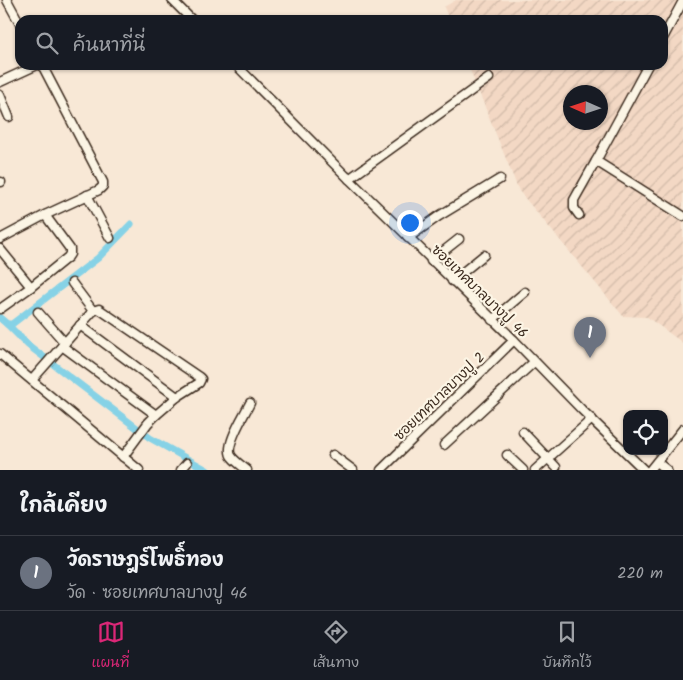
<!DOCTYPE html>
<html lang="th">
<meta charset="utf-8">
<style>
:root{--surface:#171b24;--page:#20242c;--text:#f1f3f6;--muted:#9ea1a6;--line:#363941;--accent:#db2777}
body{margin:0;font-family:Kalam,"Playpen Sans Thai",sans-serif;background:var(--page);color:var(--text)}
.controls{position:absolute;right:15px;bottom:15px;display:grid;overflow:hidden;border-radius:10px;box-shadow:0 1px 4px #0004}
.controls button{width:45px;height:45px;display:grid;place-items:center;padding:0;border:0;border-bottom:1px solid var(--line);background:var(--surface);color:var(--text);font:25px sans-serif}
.compass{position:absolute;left:563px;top:85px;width:45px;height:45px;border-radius:50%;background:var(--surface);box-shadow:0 1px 4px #0004;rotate:273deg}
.you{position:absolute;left:409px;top:222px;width:18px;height:18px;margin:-12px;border:4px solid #fff;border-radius:50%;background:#1a73e8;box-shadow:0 0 0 8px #1a73e833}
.badge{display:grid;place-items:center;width:32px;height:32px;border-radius:50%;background:var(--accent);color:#fff;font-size:16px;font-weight:700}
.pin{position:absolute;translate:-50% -41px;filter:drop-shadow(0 1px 2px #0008)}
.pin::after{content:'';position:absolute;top:26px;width:18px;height:15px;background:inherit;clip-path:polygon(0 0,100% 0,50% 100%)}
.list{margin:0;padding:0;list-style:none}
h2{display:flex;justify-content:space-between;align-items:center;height:65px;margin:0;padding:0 20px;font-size:21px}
h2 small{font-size:16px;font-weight:400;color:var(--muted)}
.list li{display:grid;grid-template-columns:32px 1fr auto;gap:15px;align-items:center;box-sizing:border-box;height:75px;padding:0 20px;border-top:1px solid var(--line)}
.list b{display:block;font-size:19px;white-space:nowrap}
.list p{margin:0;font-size:16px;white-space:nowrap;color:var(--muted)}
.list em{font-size:16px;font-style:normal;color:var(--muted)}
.icon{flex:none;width:28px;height:28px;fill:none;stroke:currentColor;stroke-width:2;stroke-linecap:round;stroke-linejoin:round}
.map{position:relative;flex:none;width:683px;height:470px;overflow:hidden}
.search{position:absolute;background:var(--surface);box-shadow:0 1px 4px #0004;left:15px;right:15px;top:15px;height:55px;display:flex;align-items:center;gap:12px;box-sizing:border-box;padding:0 18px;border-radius:15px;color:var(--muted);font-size:19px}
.sheet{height:140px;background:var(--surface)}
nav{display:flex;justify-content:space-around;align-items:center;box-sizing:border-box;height:70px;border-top:1px solid var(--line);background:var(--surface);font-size:14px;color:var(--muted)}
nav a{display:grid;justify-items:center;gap:2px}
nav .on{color:var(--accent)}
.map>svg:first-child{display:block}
.industrial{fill:url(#industrial-furrows);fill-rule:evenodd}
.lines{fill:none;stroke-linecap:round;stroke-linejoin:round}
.canal{stroke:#86d2e6;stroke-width:7}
.minor-casing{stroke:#3b2a1e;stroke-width:11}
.minor{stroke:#fcf5e5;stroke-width:8}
.labels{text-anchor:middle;stroke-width:4.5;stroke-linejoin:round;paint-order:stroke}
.street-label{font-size:14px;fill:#3b2a1e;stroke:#fcf5e5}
</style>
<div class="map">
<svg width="683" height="470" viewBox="0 0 683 470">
<defs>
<pattern id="industrial-furrows" width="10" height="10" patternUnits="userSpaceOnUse" patternTransform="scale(1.25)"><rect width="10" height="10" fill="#f3d8c4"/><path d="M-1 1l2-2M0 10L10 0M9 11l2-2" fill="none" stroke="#d1baa8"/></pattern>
</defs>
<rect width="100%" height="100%" fill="#f8e8d6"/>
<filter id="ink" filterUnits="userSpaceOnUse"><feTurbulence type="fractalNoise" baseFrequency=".02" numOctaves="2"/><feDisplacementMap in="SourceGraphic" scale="10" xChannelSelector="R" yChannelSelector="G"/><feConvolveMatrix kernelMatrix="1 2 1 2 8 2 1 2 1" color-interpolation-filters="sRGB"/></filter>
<g filter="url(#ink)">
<path class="industrial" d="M456,0h227v343l-36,-26 -24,-1 -104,-125 -51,-126h195v-45h-214l-5,-13zM570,92h30v30h-30z"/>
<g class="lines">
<g class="canal">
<polyline points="0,318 7,324 12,324 98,258 131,224"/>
<polyline points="7,324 28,345 150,438 207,470"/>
</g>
<defs>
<g id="minor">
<polyline points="7,0 20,24"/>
<polyline points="172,0 192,20"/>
<polyline points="663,38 683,1"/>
<polyline points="236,65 349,179 514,340 582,410 644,470"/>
<polyline points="648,65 596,161 683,216"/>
<polyline points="0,82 37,65"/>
<polyline points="0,95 9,117"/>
<polyline points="349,179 489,78"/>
<polyline points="0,182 1,182"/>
<polyline points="87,195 110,238"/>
<polyline points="579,215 574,208 574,200 596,161"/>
<polyline points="408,238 439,216 500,179"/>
<polyline points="0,239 45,215"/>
<polyline points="0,249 31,287 68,257 70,254 70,249 45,215 99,190 103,186 103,182 42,65"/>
<polyline points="431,261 459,239"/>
<polyline points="452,281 484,255"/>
<polyline points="72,283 93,311"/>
<polyline points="0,309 31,287"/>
<polyline points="38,312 65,343"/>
<polyline points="492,320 525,292"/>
<polyline points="80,325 177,397"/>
<polyline points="62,346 156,415"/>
<polyline points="0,354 139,470"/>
<polyline points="32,380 93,311 99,309 199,377 201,379 199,383 177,397 156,415 148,423 123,457"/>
<polyline points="523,432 556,467"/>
<polyline points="444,445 534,362"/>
<polyline points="333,455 353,470"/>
<polyline points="507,455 523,470"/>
<polyline points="657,462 667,470"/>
<polyline points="181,470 187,463"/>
<path d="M247,470c-5,-4 -11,-8 -15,-13 -9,-10 13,-43 18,-54"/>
<polyline points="381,470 514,340"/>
<polyline points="535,470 592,419"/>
<polyline points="650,470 683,429"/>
</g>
</defs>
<use href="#minor" class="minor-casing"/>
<use href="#minor" class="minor"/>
</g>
</g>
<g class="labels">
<g class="street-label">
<text transform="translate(480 291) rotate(44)" y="5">ซอยเทศบาลบางปู 46</text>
<text transform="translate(439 396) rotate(-44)" y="5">ซอยเทศบาลบางปู 2</text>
</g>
</g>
</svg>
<div class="controls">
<button><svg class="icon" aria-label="locate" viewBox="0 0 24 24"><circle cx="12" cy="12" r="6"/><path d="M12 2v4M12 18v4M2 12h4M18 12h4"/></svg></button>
</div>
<svg class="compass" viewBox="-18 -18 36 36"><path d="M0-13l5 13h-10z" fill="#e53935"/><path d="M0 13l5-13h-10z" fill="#9ea1a6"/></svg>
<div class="you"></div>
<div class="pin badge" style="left:590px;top:358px;background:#6b7280">1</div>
<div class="search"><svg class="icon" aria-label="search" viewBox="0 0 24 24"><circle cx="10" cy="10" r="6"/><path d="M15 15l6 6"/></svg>ค้นหาที่นี่</div>
</div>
<section class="sheet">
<h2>ใกล้เคียง<small></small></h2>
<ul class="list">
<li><span class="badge" style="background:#6b7280">1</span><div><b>วัดราษฎร์โพธิ์ทอง</b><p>วัด · ซอยเทศบาลบางปู 46</p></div><em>220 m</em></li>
</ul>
</section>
<nav>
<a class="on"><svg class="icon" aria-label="map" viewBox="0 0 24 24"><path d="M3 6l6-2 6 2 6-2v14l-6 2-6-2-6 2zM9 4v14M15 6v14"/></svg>แผนที่</a>
<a><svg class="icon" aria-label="directions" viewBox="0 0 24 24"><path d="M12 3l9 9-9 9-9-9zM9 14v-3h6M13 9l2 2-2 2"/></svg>เส้นทาง</a>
<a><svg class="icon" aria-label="saved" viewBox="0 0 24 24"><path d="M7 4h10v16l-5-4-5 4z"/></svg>บันทึกไว้</a>
</nav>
